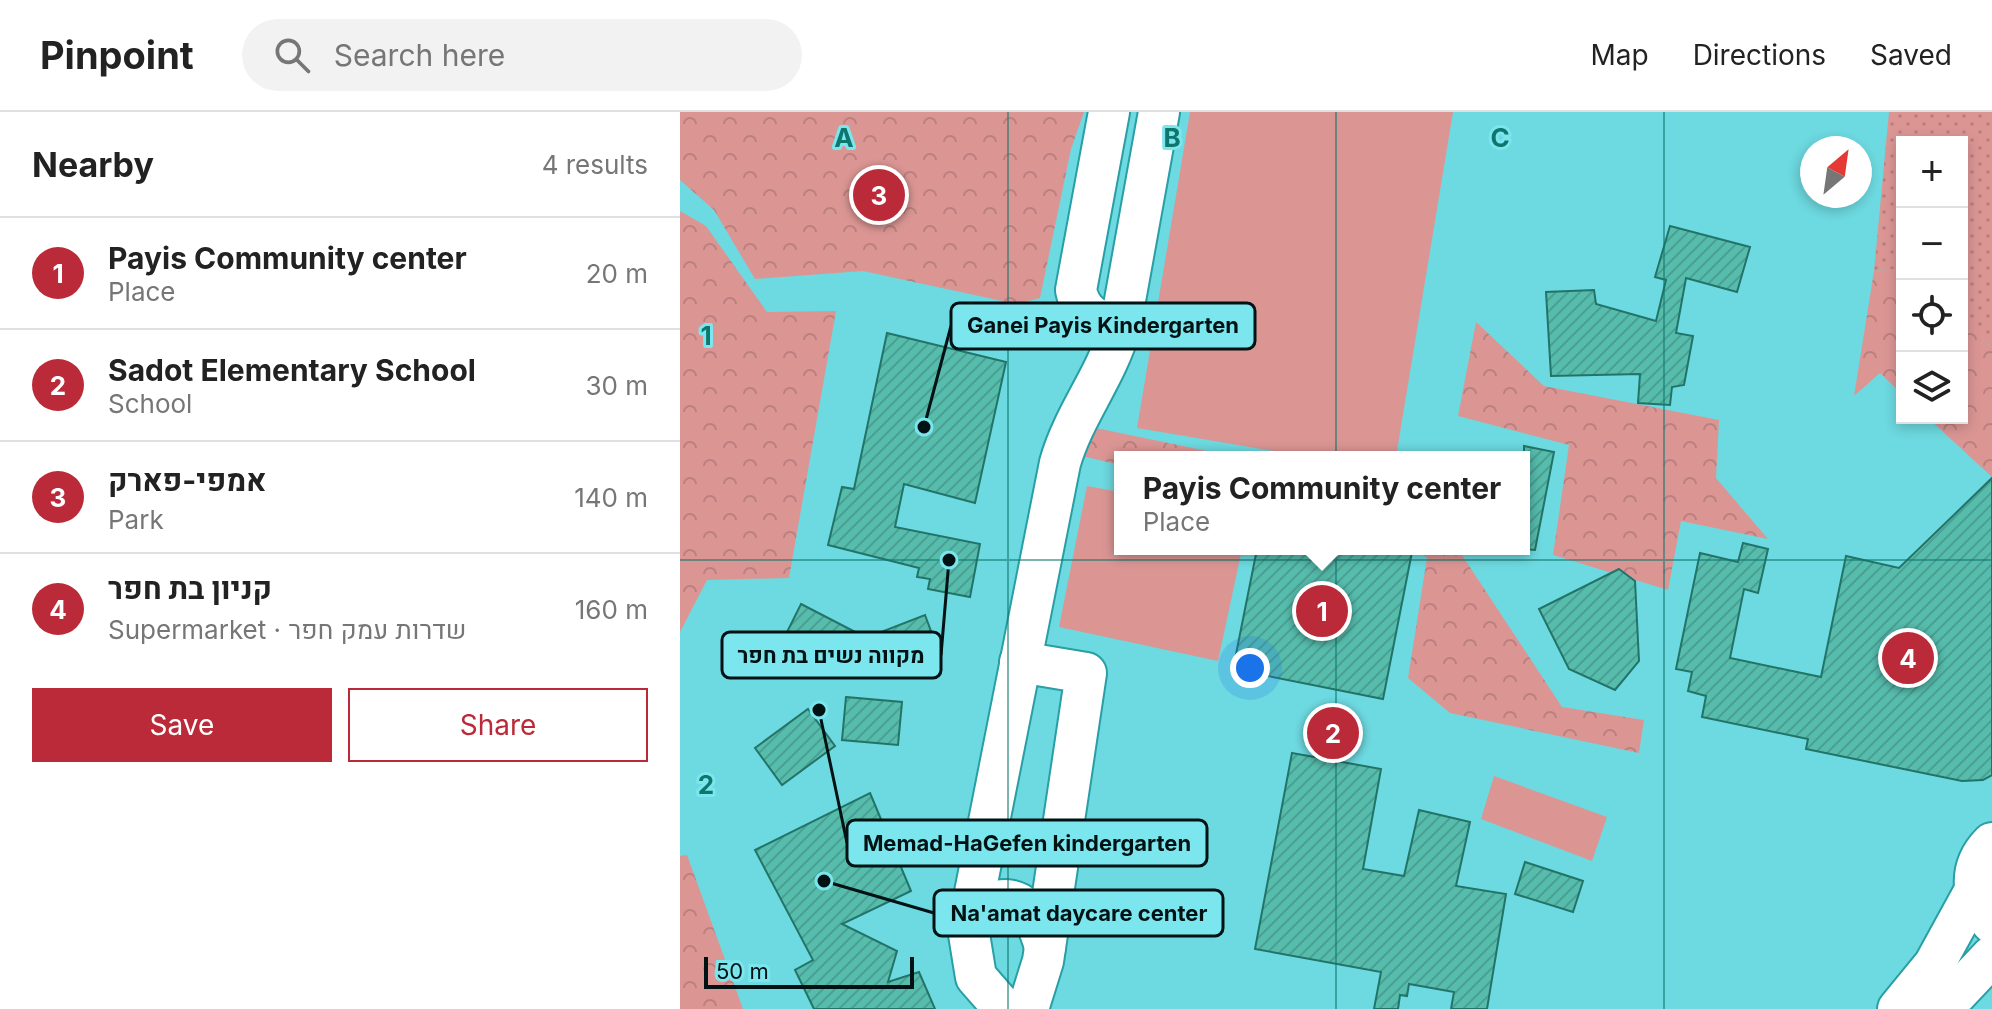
<!DOCTYPE html>
<meta charset="utf-8">
<style>
:root{--surface:#fff;--page:#f2f2f2;--text:#222;--muted:#767676;--line:#e0e0e0;--accent:#bb2a38}
body{margin:0;font-family:Inter,Heebo,sans-serif;background:var(--page);color:var(--text)}
.controls{position:absolute;right:24px;top:24px;display:grid;overflow:hidden;border-radius:0px;box-shadow:0 4px 12px #0003}
.controls button{width:72px;height:72px;display:grid;place-items:center;padding:0;border:0;border-bottom:2px solid var(--line);background:var(--surface);color:var(--text);font:40px sans-serif}
.compass{position:absolute;left:1120px;top:24px;width:72px;height:72px;border-radius:50%;background:var(--surface);box-shadow:0 4px 12px #0003;rotate:29deg}
.scale{position:absolute;left:24px;bottom:20px;width:210px;box-sizing:border-box;padding-left:8px;border:4px solid #001213;border-top:0;font-size:22px;line-height:28px;white-space:nowrap;color:#001213;-webkit-text-stroke:6px #7be6ed;paint-order:stroke}
.you{position:absolute;left:570px;top:556px;width:28px;height:28px;margin:-20px;border:6px solid #fff;border-radius:50%;background:#1a73e8;box-shadow:0 0 0 12px #1a73e833}
.badge{display:grid;place-items:center;width:52px;height:52px;border-radius:50%;background:var(--accent);color:#fff;font-size:26px;font-weight:700}
.pin{position:absolute;translate:-50% -50%;border:4px solid #fff;box-shadow:0 2px 8px #0006}
.popup{position:absolute;left:434px;top:339px;width:416px;height:104px;box-sizing:border-box;display:grid;place-content:center;border-radius:0px;background:var(--surface);filter:drop-shadow(0 2px 6px #0005);font-size:26px;white-space:nowrap;color:var(--muted)}
.popup b{font-size:30px;color:var(--text)}
.popup::after{content:'';position:absolute;left:50%;top:100%;margin-left:-16px;border:16px solid transparent;border-top-color:var(--surface)}
.list{margin:0;padding:0;list-style:none}
h2{display:flex;justify-content:space-between;align-items:center;height:104px;margin:0;padding:0 32px;font-size:34px}
h2 small{font-size:26px;font-weight:400;color:var(--muted)}
.list li{display:grid;grid-template-columns:52px 1fr auto;gap:24px;align-items:center;box-sizing:border-box;height:112px;padding:0 32px;border-top:2px solid var(--line)}
.list b{display:block;font-size:30px;white-space:nowrap}
.list p{margin:0;font-size:26px;white-space:nowrap;color:var(--muted)}
.list em{font-size:26px;font-style:normal;color:var(--muted)}
.actions{display:flex;gap:16px;padding:24px 32px}
.actions a{flex:1;padding:18px 0;border:2px solid var(--accent);border-radius:0px;text-align:center;font-size:28px;color:var(--accent)}
.actions .main{background:var(--accent);color:#fff}
.icon{flex:none;width:44px;height:44px;fill:none;stroke:currentColor;stroke-width:2;stroke-linecap:round;stroke-linejoin:round}
.map{position:relative;flex:none;width:1312px;height:897px;overflow:hidden}
header{display:flex;align-items:center;gap:48px;box-sizing:border-box;height:112px;padding:0 40px;background:var(--surface);border-bottom:2px solid var(--line)}
header strong{font-size:38px}
nav{display:flex;gap:44px;margin-inline-start:auto;font-size:28px}
.search{width:560px;height:72px;background:var(--page);display:flex;align-items:center;gap:20px;box-sizing:border-box;padding:0 28px;border-radius:44px;color:var(--muted);font-size:30px}
main{display:flex}
aside{flex:1;background:var(--surface)}
.map>svg:first-child{display:block}
.grass{fill:url(#grass-dots)}
.park{fill:url(#park-crowns)}
.pitch{fill:#db9694}
.building{fill:url(#building-hatch);stroke:#227468;stroke-width:2}
.lines{fill:none;stroke-linecap:round;stroke-linejoin:round}
.minor-casing{stroke:#289ea5;stroke-width:44}
.minor{stroke:#fff;stroke-width:40}
.grid{fill:none;stroke:#0f766e;stroke-width:2;stroke-opacity:0.55}
.grid-label{font-size:26px;text-anchor:middle;font-weight:bold;fill:#0f766e;stroke:#7be6ed;stroke-width:6;stroke-linejoin:round;paint-order:stroke}
.leader{fill:none;stroke:#001213;stroke-width:3}
.callout-dot{fill:#001213;stroke:#7be6ed;stroke-width:3}
.callout{fill:#7be6ed;stroke:#001213;stroke-width:3}
.callout-label{font-size:22px;text-anchor:middle;font-weight:bold;fill:#001213}
</style>
<header>
<strong>Pinpoint</strong>
<div class="search"><svg class="icon" aria-label="search" viewBox="0 0 24 24"><circle cx="10" cy="10" r="6"/><path d="M15 15l6 6"/></svg>Search here</div>
<nav><a>Map</a><a>Directions</a><a>Saved</a></nav>
</header>
<main>
<aside>
<h2>Nearby<small>4 results</small></h2>
<ul class="list">
<li><span class="badge">1</span><div><b>Payis Community center</b><p>Place</p></div><em>20 m</em></li>
<li><span class="badge">2</span><div><b>Sadot Elementary School</b><p>School</p></div><em>30 m</em></li>
<li><span class="badge">3</span><div><b>אמפי-פארק</b><p>Park</p></div><em>140 m</em></li>
<li><span class="badge">4</span><div><b>קניון בת חפר</b><p>Supermarket · שדרות עמק חפר</p></div><em>160 m</em></li>
</ul>
<div class="actions"><a class="main">Save</a><a>Share</a></div>
</aside>
<div class="map">
<svg width="1312" height="897" viewBox="0 0 1312 897">
<defs>
<pattern id="grass-dots" width="8" height="8" patternUnits="userSpaceOnUse" patternTransform="scale(2)"><rect width="8" height="8" fill="#db9694"/><path d="M2 2h.1M6 6h.1" fill="none" stroke="#ba807f" stroke-width="1.8" stroke-linecap="round"/></pattern>
<pattern id="park-crowns" width="20" height="18" patternUnits="userSpaceOnUse" patternTransform="scale(2)"><rect width="20" height="18" fill="#db9694"/><path d="M2 6a3 3 0 1 1 6 0M12 15a3 3 0 1 1 6 0" fill="none" stroke="#ba807f"/></pattern>
<pattern id="building-hatch" width="6" height="6" patternUnits="userSpaceOnUse" patternTransform="scale(2)"><rect width="6" height="6" fill="#56bdad"/><path d="M-1 1l2-2M0 6l6-6M5 7l2-2" fill="none" stroke="#49a194"/></pattern>
</defs>
<rect width="100%" height="100%" fill="#6dd9e0"/>
<polygon class="grass" points="1209,0 1312,0 1312,236 1282,208 1282,30 1222,30 1222,157 1194,159"/>
<g class="park">
<polygon points="0,0 404,0 391,37 360,186 336,192 183,159 75,167 34,98 0,68"/>
<polygon points="0,99 26,114 87,200 156,199 109,466 27,468 0,520"/>
<polygon points="1222,157 1222,282 1200,261 1174,284 1194,159"/>
<polygon points="1282,208 1312,236 1312,365 1248,306 1282,306"/>
<polygon points="796,210 864,274 1039,308 1036,366 1088,427 1001,409 988,478 873,443 889,333 778,304"/>
<polygon points="406,314 556,345 440,345 440,353 402,344"/>
<polygon points="736,437 778,437 882,595 964,608 959,641 770,601 728,566 747,446"/>
<polygon points="7,743 63,897 0,897 0,744"/>
</g>
<g class="pitch">
<polygon points="510,0 773,0 716,345 629,345 457,316"/>
<polygon points="407,374 440,380 440,437 562,437 538,549 379,515"/>
<polygon points="814,664 927,705 912,749 801,707"/>
</g>
<g class="building">
<polygon points="990,114 1070,135 1057,180 1006,166 996,221 1013,224 1004,273 992,275 990,293 958,291 960,262 871,264 866,180 914,178 916,192 976,209 986,168 975,165"/>
<polygon points="207,221 326,250 295,391 224,372 215,415 300,432 290,485 248,477 250,467 237,465 239,456 148,433 162,375 174,377"/>
<polygon points="844,334 874,340 855,438 844,437"/>
<polygon points="1312,366 1312,663 1303,668 1282,669 1126,637 1128,627 1022,605 1026,584 1008,579 1012,560 996,557 1020,441 1058,450 1063,431 1088,437 1078,481 1064,477 1050,546 1141,565 1166,444 1219,456"/>
<polygon points="577,437 716,437 732,440 703,587 553,557"/>
<polygon points="939,457 955,469 959,549 935,578 889,557 859,497"/>
<polygon points="121,492 185,525 167,560 103,528"/>
<polygon points="245,503 255,530 211,546 201,520"/>
<polygon points="166,585 222,590 218,633 162,628"/>
<polygon points="128,597 155,634 102,673 75,636"/>
<polygon points="612,641 701,657 683,757 724,764 739,698 790,710 776,774 826,782 807,897 771,897 774,880 729,872 727,884 720,883 718,897 694,897 701,860 575,837"/>
<polygon points="190,681 231,779 162,812 217,839 208,870 239,860 255,897 134,897 115,858 133,848 75,738"/>
<polygon points="845,750 903,769 893,800 835,782"/>
</g>
<g class="lines">
<defs>
<g id="minor">
<path d="M429,0l-33,178c5,25 21,31 44,38"/>
<polyline points="340,550 406,561 363,849 348,897"/>
<path d="M1312,731c-24,24 -22,55 0,80"/>
<path d="M291,802c41,-29 62,-10 74,33"/>
<path d="M324,897l-28,-32 -8,-49 92,-465c14,-49 46,-86 60,-135l39,-216"/>
<polyline points="1218,897 1254,853 1294,780"/>
<polyline points="1262,897 1312,844"/>
</g>
</defs>
<use href="#minor" class="minor-casing"/>
<use href="#minor" class="minor"/>
</g>
<path class="grid" d="M328,0v897M656,0v897M984,0v897M0,448h1312"/>
<g class="grid-label">
<text x="164" y="35">A</text>
<text x="492" y="35">B</text>
<text x="820" y="35">C</text>
<text x="26" y="233">1</text>
<text x="26" y="682">2</text>
</g>
<path class="leader" d="M244 315L271 214M269 448L261 543M139 598L167 731M144 769L254 801"/>
<g class="callout-dot">
<circle cx="244" cy="315" r="8"/>
<circle cx="269" cy="448" r="8"/>
<circle cx="139" cy="598" r="8"/>
<circle cx="144" cy="769" r="8"/>
</g>
<g class="callout">
<rect x="271" y="191" width="304" height="46" rx="8"/>
<rect x="42" y="520" width="219" height="46" rx="8"/>
<rect x="167" y="708" width="360" height="46" rx="8"/>
<rect x="254" y="778" width="289" height="46" rx="8"/>
</g>
<g class="callout-label">
<text x="423" y="221">Ganei Payis Kindergarten</text>
<text x="151" y="551">מקווה נשים בת חפר</text>
<text x="347" y="739">Memad-HaGefen kindergarten</text>
<text x="399" y="809">Na'amat daycare center</text>
</g>
</svg>
<div class="controls">
<button>+</button>
<button>−</button>
<button><svg class="icon" aria-label="locate" viewBox="0 0 24 24"><circle cx="12" cy="12" r="6"/><path d="M12 2v4M12 18v4M2 12h4M18 12h4"/></svg></button>
<button><svg class="icon" aria-label="layers" viewBox="0 0 24 24"><path d="M12 4l9 5-9 5-9-5zM3 14l9 5 9-5"/></svg></button>
</div>
<svg class="compass" viewBox="-18 -18 36 36"><path d="M0-13l5 13h-10z" fill="#e53935"/><path d="M0 13l5-13h-10z" fill="#767676"/></svg>
<div class="scale">50 m</div>
<div class="you"></div>
<div class="pin badge" style="left:642px;top:499px">1</div>
<div class="popup"><b>Payis Community center</b>Place</div>
<div class="pin badge" style="left:653px;top:621px">2</div>
<div class="pin badge" style="left:199px;top:83px">3</div>
<div class="pin badge" style="left:1228px;top:546px">4</div>
</div>
</main>
